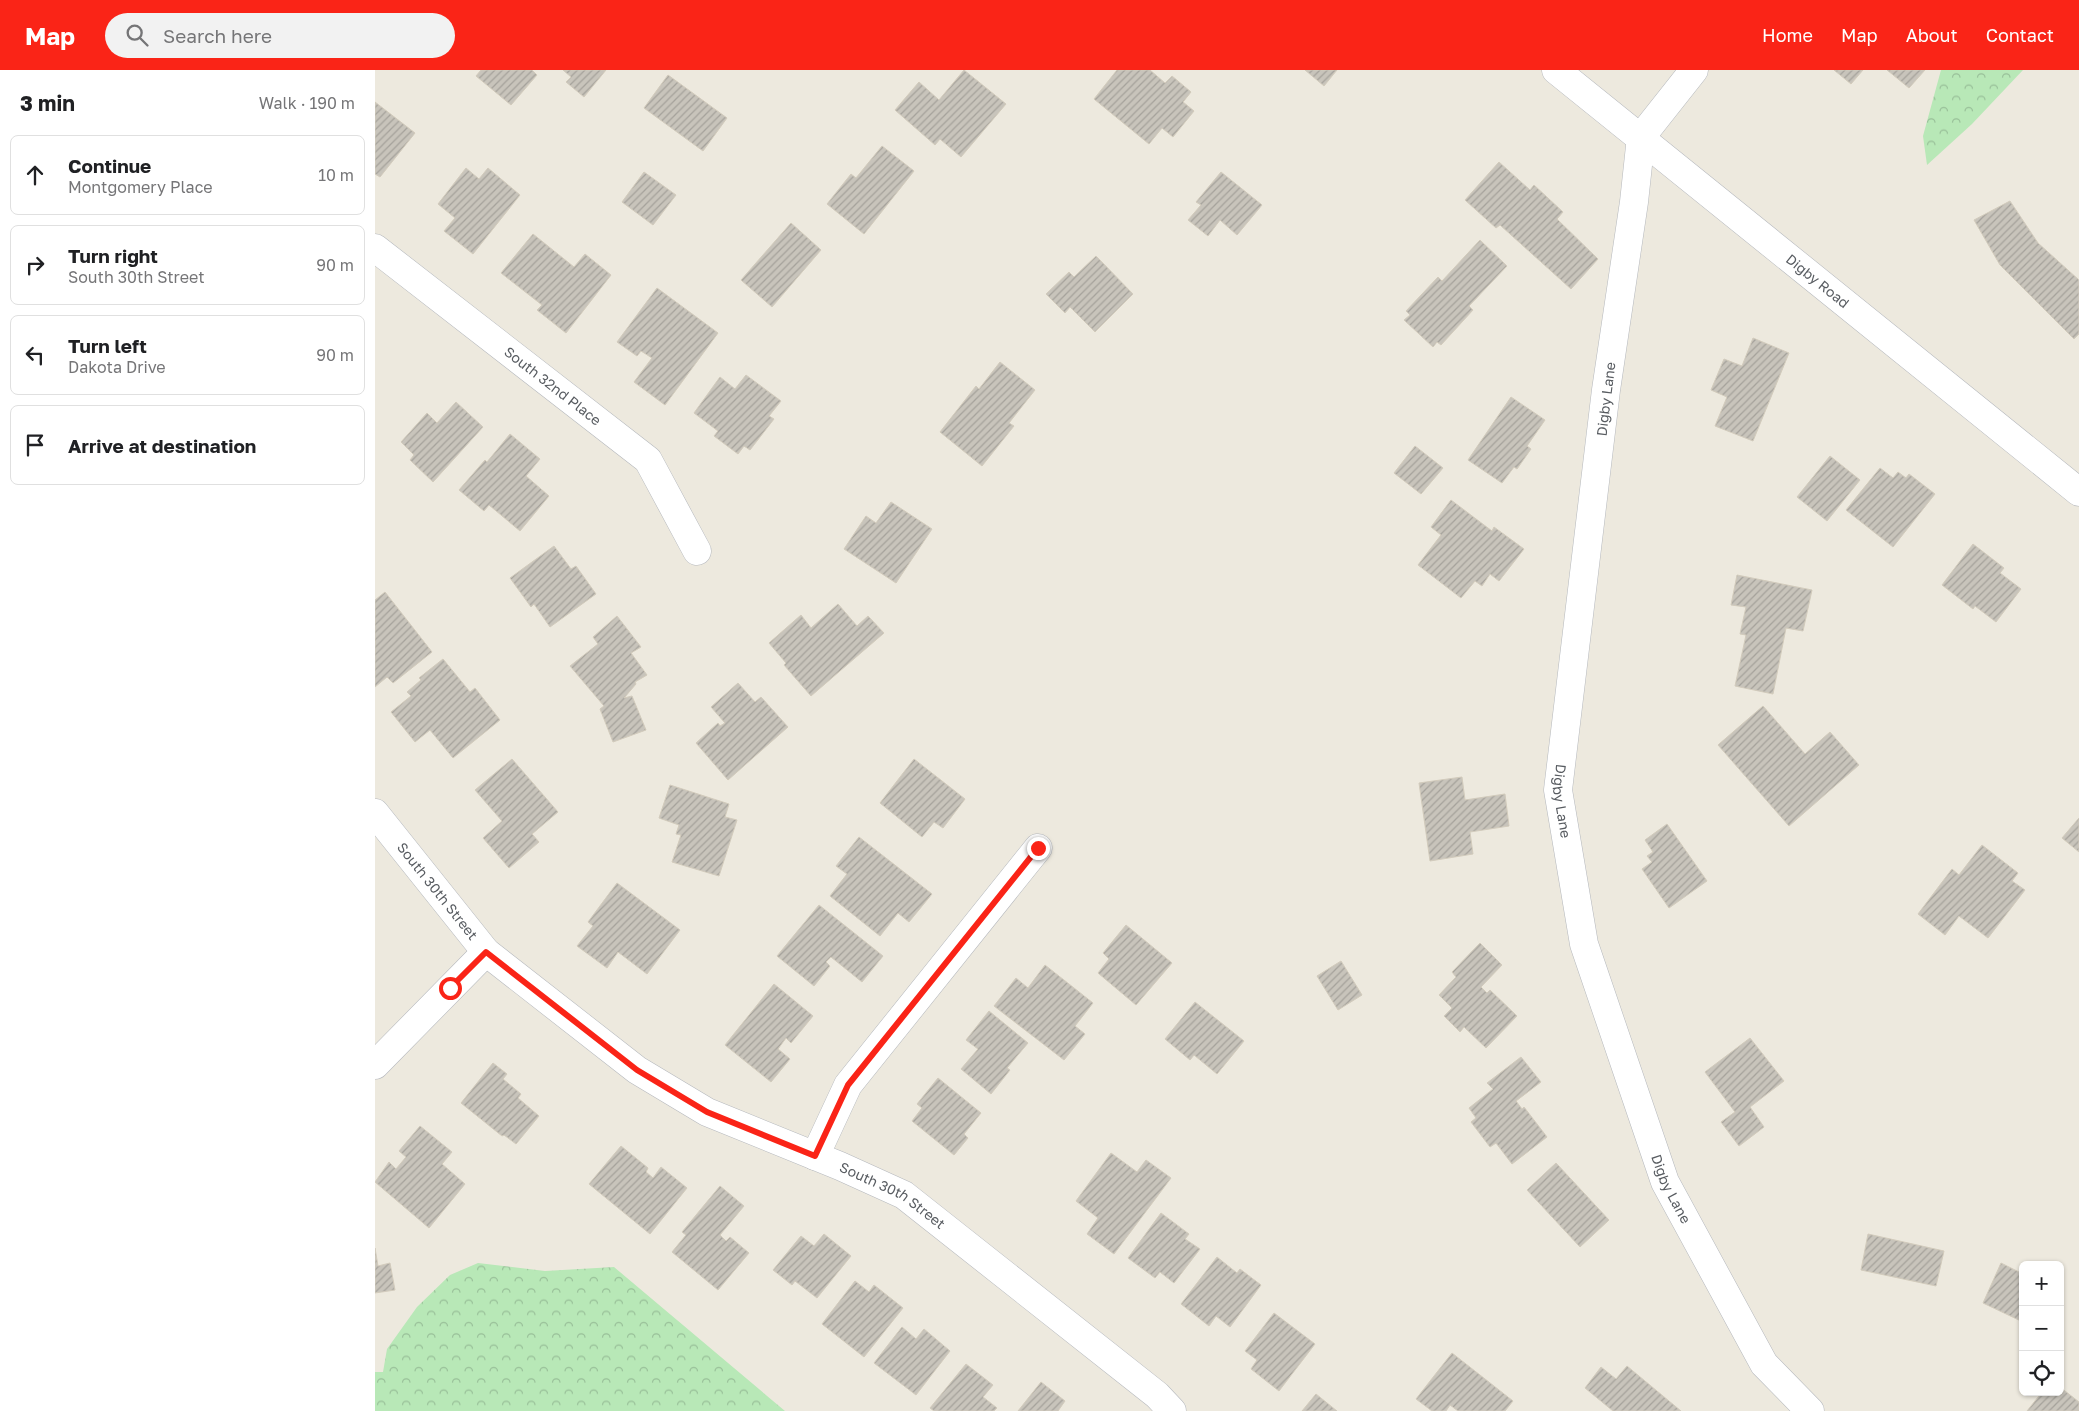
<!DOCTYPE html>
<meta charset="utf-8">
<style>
:root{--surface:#fff;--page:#f2f2f2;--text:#202124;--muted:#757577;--line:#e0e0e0;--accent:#fa2417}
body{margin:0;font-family:"Golos Text",sans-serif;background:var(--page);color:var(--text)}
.controls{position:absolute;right:15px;bottom:15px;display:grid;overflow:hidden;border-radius:8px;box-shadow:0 1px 4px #0004}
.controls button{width:45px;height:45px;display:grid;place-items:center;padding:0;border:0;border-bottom:1px solid var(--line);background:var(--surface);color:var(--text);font:25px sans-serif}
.stop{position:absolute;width:15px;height:15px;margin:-11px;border:4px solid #fa2417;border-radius:50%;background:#fff}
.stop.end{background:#fa2417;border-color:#fff;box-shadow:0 1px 5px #0008}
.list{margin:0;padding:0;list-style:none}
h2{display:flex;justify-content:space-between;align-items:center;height:65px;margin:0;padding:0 20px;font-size:21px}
h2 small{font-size:16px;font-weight:400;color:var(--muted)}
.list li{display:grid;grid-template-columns:32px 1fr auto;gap:15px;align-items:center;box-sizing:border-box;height:80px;margin:0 10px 10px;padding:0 10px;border:1px solid var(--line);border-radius:8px}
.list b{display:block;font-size:19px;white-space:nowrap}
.list p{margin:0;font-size:16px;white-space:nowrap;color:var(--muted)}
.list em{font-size:16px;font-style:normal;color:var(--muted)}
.icon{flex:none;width:28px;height:28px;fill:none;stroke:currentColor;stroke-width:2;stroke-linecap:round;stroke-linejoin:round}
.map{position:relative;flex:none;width:1704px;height:1341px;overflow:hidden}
header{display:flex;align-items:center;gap:30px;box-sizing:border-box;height:70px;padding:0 25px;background:var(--accent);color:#fff}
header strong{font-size:24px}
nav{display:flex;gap:28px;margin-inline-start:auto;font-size:18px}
.search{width:350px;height:45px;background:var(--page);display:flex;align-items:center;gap:12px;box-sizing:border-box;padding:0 18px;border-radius:28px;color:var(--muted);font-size:19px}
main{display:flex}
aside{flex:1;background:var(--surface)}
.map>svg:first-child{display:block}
.forest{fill:url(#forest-crowns)}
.building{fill:url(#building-hatch);stroke:#d2cbbc}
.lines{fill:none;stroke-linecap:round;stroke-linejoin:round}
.minor-casing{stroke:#b5b8bd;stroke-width:29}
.minor{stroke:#fff;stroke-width:28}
.route{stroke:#fa2417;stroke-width:6}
.labels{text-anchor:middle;stroke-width:4;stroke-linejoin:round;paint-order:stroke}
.street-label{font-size:14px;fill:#585c61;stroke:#fff}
</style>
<header>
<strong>Map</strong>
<div class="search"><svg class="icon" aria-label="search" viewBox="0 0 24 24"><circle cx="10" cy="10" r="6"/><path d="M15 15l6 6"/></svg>Search here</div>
<nav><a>Home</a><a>Map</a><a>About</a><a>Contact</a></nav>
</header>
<main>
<aside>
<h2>3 min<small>Walk · 190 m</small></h2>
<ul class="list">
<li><svg class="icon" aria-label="ahead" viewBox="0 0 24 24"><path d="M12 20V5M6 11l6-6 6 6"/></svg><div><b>Continue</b><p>Montgomery Place</p></div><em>10 m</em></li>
<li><svg class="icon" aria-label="right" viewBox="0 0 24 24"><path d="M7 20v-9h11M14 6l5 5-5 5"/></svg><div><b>Turn right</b><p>South 30th Street</p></div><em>90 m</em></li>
<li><svg class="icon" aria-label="left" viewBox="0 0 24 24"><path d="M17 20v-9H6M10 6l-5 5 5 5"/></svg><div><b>Turn left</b><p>Dakota Drive</p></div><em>90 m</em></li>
<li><svg class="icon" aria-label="arrive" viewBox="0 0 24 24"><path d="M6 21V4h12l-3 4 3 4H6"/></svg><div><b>Arrive at destination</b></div></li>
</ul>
</aside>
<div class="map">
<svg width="1704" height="1341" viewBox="0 0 1704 1341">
<defs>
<pattern id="forest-crowns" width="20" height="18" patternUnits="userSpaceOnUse" patternTransform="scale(1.25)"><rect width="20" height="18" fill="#b8e8b7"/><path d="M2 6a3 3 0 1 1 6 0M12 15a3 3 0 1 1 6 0" fill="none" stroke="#98bf98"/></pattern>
<pattern id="building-hatch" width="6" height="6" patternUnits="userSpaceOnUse" patternTransform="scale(1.25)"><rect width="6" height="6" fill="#c8c4bb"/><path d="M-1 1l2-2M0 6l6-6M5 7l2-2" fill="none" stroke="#a5a29b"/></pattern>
</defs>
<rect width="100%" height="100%" fill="#ede9de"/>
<g class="forest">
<polygon points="1566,0 1648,0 1597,54 1552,95 1548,66"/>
<polygon points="103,1193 170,1201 239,1197 410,1341 0,1341 0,1302 8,1302 12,1279 42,1237 75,1205"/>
</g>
<g class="building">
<polygon points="106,0 157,0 162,5 136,35 101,6"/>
<polygon points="188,0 231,0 209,27 191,12 196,7"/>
<polygon points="589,0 631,34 586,87 565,69 560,75 520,40 544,12 564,30"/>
<polygon points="742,0 775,0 790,13 797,6 816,22 808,32 819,41 798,67 787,58 774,74 719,29"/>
<polygon points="930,0 962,0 949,16"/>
<polygon points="1459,0 1488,0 1476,14"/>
<polygon points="1512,0 1550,0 1534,18"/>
<polygon points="293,5 352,48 328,81 269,38"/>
<polygon points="0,32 40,63 5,107 0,104"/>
<polygon points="507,76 539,101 489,164 452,134 476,104 481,108"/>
<polygon points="1124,92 1155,120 1159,115 1188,142 1182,149 1223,189 1196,219 1125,155 1121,158 1090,130"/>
<polygon points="91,98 104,109 113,98 145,125 98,184 69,161 80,148 63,134"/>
<polygon points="269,102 301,125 278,155 247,132"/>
<polygon points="846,102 887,135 862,165 845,150 833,166 813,150 826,135 821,132"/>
<polygon points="1635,131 1663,173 1704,210 1704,264 1699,269 1625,195 1599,150"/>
<polygon points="416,153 446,180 397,237 366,210"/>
<polygon points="158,164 199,197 210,184 236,205 191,263 162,240 167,235 126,203"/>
<polygon points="1105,170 1132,196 1094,236 1098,240 1066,275 1062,272 1058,277 1029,250 1035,245 1031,241 1063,207 1067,211"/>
<polygon points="721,186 758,224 720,262 695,237 690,243 671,224 694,202 699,207"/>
<polygon points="282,218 343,263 290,335 259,312 277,288 266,281 262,286 242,272"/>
<polygon points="1378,268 1414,283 1378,371 1340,356 1352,327 1336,320 1349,289 1367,296"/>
<polygon points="625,292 660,320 634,353 639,356 607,396 565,362 601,316 604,319"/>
<polygon points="371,305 406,331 394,346 399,349 375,380 369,376 363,384 339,366 343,361 319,343 345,307 360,319"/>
<polygon points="1136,327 1170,350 1152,376 1156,379 1142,399 1139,397 1127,413 1093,390"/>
<polygon points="81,332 108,357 58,412 35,390 39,385 26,372 52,343 62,353"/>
<polygon points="135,364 165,389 151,406 174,426 145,461 114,435 109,441 84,420 110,390 112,392"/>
<polygon points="1040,376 1068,398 1046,424 1019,403"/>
<polygon points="1455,386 1485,410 1452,451 1422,427"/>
<polygon points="1505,398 1518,408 1523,402 1531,408 1534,404 1560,424 1518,477 1471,440"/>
<polygon points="1076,430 1117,461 1119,457 1149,479 1124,511 1115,504 1107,516 1100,511 1086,528 1043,495 1066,465 1056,457"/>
<polygon points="516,432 557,459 521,513 469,479 491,446 501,453"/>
<polygon points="1598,474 1629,498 1625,503 1646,519 1621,552 1600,536 1598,539 1567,515"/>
<polygon points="179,476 196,499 201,496 221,524 175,557 159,534 156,537 135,508"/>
<polygon points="1362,505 1437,520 1428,561 1411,558 1398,624 1360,616 1371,565 1365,564 1371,537 1356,535"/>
<polygon points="10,522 57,582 18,613 12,607 0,617 0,530"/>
<polygon points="463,534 482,556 493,546 509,563 436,626 409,595 411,593 394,573 426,545 436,558"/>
<polygon points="242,546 266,577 256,583 272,605 260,612 261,614 249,628 257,626 271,660 238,672 225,639 229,636 195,596 223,574 218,567"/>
<polygon points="68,589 95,622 100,618 125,650 78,688 55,660 40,672 16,642 36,626 32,622 46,610 44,608"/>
<polygon points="363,613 380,632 386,627 413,657 353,710 321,673 343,653 345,656 350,653 336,637"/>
<polygon points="1388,636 1430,684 1455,662 1484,695 1414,756 1343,675"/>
<polygon points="137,689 183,742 157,764 164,772 134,798 108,768 127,751 100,720"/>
<polygon points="539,689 590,729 568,758 559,752 547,767 505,733"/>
<polygon points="1087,707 1090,730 1130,724 1134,756 1095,762 1098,784 1055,791 1044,713"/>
<polygon points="295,715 354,734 350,747 362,750 344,806 297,792 306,765 301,764 304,755 284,748"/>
<polygon points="1704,748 1704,782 1687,768"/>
<polygon points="1292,754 1332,811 1294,838 1267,799 1277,792 1272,786 1278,782 1270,770"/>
<polygon points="484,767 557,824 534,852 523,843 505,866 455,826 472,804 461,796"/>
<polygon points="1607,775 1643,803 1637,811 1650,820 1613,868 1584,846 1570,865 1543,844 1577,799 1584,805"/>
<polygon points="242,813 305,860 272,904 243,882 232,898 202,876 218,856 213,852"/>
<polygon points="444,835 508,886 487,912 456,887 451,892 455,896 439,916 402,886"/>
<polygon points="751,855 797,893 761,935 723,903 734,889 728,883"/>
<polygon points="1105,873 1127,895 1106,917 1112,923 1115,920 1142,946 1111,978 1089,957 1085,962 1069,946 1077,938 1064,925 1081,907 1077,902"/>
<polygon points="966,891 987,925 963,940 942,906"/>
<polygon points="670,895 718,933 700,956 710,964 689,990 619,936 641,908 653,918"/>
<polygon points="399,914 438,946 416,973 411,968 403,979 415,989 396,1012 350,975"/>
<polygon points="820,932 869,971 842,1004 819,985 815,990 790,969"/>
<polygon points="614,941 653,973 632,998 635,1000 616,1024 586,999 603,979 591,970"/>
<polygon points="1375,968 1409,1011 1375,1037 1389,1057 1364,1076 1346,1052 1360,1042 1330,1002"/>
<polygon points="1146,987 1166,1012 1141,1031 1147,1039 1149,1037 1172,1067 1137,1094 1121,1073 1115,1077 1096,1052 1101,1048 1094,1038 1118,1019 1112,1013"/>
<polygon points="118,993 132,1004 128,1009 146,1024 143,1028 164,1046 141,1074 129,1065 127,1066 86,1033"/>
<polygon points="563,1008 606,1043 589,1064 593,1068 579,1085 537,1051 547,1038 542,1034"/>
<polygon points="45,1056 77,1082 67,1094 90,1114 54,1158 0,1112 14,1092 21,1099 31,1087 24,1081"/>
<polygon points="246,1076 273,1098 271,1102 278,1108 286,1097 312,1118 275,1164 214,1114"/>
<polygon points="736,1083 762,1102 771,1090 796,1108 739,1184 712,1164 723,1148 701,1131"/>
<polygon points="1181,1093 1234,1150 1205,1177 1152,1120"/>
<polygon points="345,1116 369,1136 345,1165 351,1171 355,1167 374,1183 343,1220 297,1182 311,1165 307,1162"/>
<polygon points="786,1143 814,1164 810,1169 825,1179 799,1213 785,1202 780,1208 753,1188"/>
<polygon points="449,1164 476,1186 442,1228 420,1211 417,1215 398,1200 426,1166 439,1176"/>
<polygon points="1493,1164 1569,1181 1561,1216 1486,1200"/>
<polygon points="0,1178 3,1196 15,1193 20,1220 0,1223"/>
<polygon points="842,1187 862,1203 865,1199 886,1215 855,1257 841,1246 834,1256 806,1234"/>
<polygon points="1626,1193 1648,1204 1648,1252 1608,1233"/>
<polygon points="480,1211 494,1222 499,1215 528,1238 489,1287 447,1254"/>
<polygon points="899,1243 940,1274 904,1321 876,1299 882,1290 870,1281"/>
<polygon points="527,1257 541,1269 549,1259 575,1281 541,1325 499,1293"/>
<polygon points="1077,1283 1138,1331 1130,1341 1083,1341 1075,1335 1071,1341 1057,1341 1041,1329"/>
<polygon points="591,1294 618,1315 608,1327 622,1338 619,1341 559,1341 555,1338"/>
<polygon points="1252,1296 1306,1341 1238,1341 1210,1318 1226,1297 1241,1309"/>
<polygon points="666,1312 690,1331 683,1341 643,1341"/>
<polygon points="1685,1317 1704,1332 1704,1341 1652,1341 1667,1322 1685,1322"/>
<polygon points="941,1324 962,1341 927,1341"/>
</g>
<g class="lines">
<defs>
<g id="minor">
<path id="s1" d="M1181,0l523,422"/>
<path id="s2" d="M1319,0l-53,67 -7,65 -28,188 -48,400 26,154 81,238 99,182 46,47"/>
<path id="s3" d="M0,178l273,212 49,91"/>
<path id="s4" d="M0,743l111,139 151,118 70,42 133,54 64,29 253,200 15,16"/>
<polyline points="0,995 111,882"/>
<polyline points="440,1086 473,1015 663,778"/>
</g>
</defs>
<use href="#minor" class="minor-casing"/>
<use href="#minor" class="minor"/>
</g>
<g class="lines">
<polyline class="route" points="75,918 111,882 262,1000 332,1042 440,1086 473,1015 663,778"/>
</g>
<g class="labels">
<g class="street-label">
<text dy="5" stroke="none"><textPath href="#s1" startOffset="336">Digby Road</textPath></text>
<text dy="5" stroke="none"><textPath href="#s3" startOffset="225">South 32nd Place</textPath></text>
<text transform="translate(1231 329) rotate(-83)" y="5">Digby Lane</text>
<text dy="5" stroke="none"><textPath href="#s2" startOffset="755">Digby Lane</textPath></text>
<text dy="5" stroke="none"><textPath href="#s4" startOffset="100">South 30th Street</textPath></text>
<text dy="5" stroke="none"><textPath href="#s2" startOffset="1160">Digby Lane</textPath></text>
<text dy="5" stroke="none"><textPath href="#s4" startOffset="655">South 30th Street</textPath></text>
</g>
</g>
</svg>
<div class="controls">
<button>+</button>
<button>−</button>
<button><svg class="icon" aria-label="locate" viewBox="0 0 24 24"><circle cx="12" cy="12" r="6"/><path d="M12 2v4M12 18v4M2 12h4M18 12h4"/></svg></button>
</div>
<div class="stop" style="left:75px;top:918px"></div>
<div class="stop end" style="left:663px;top:778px"></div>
</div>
</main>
